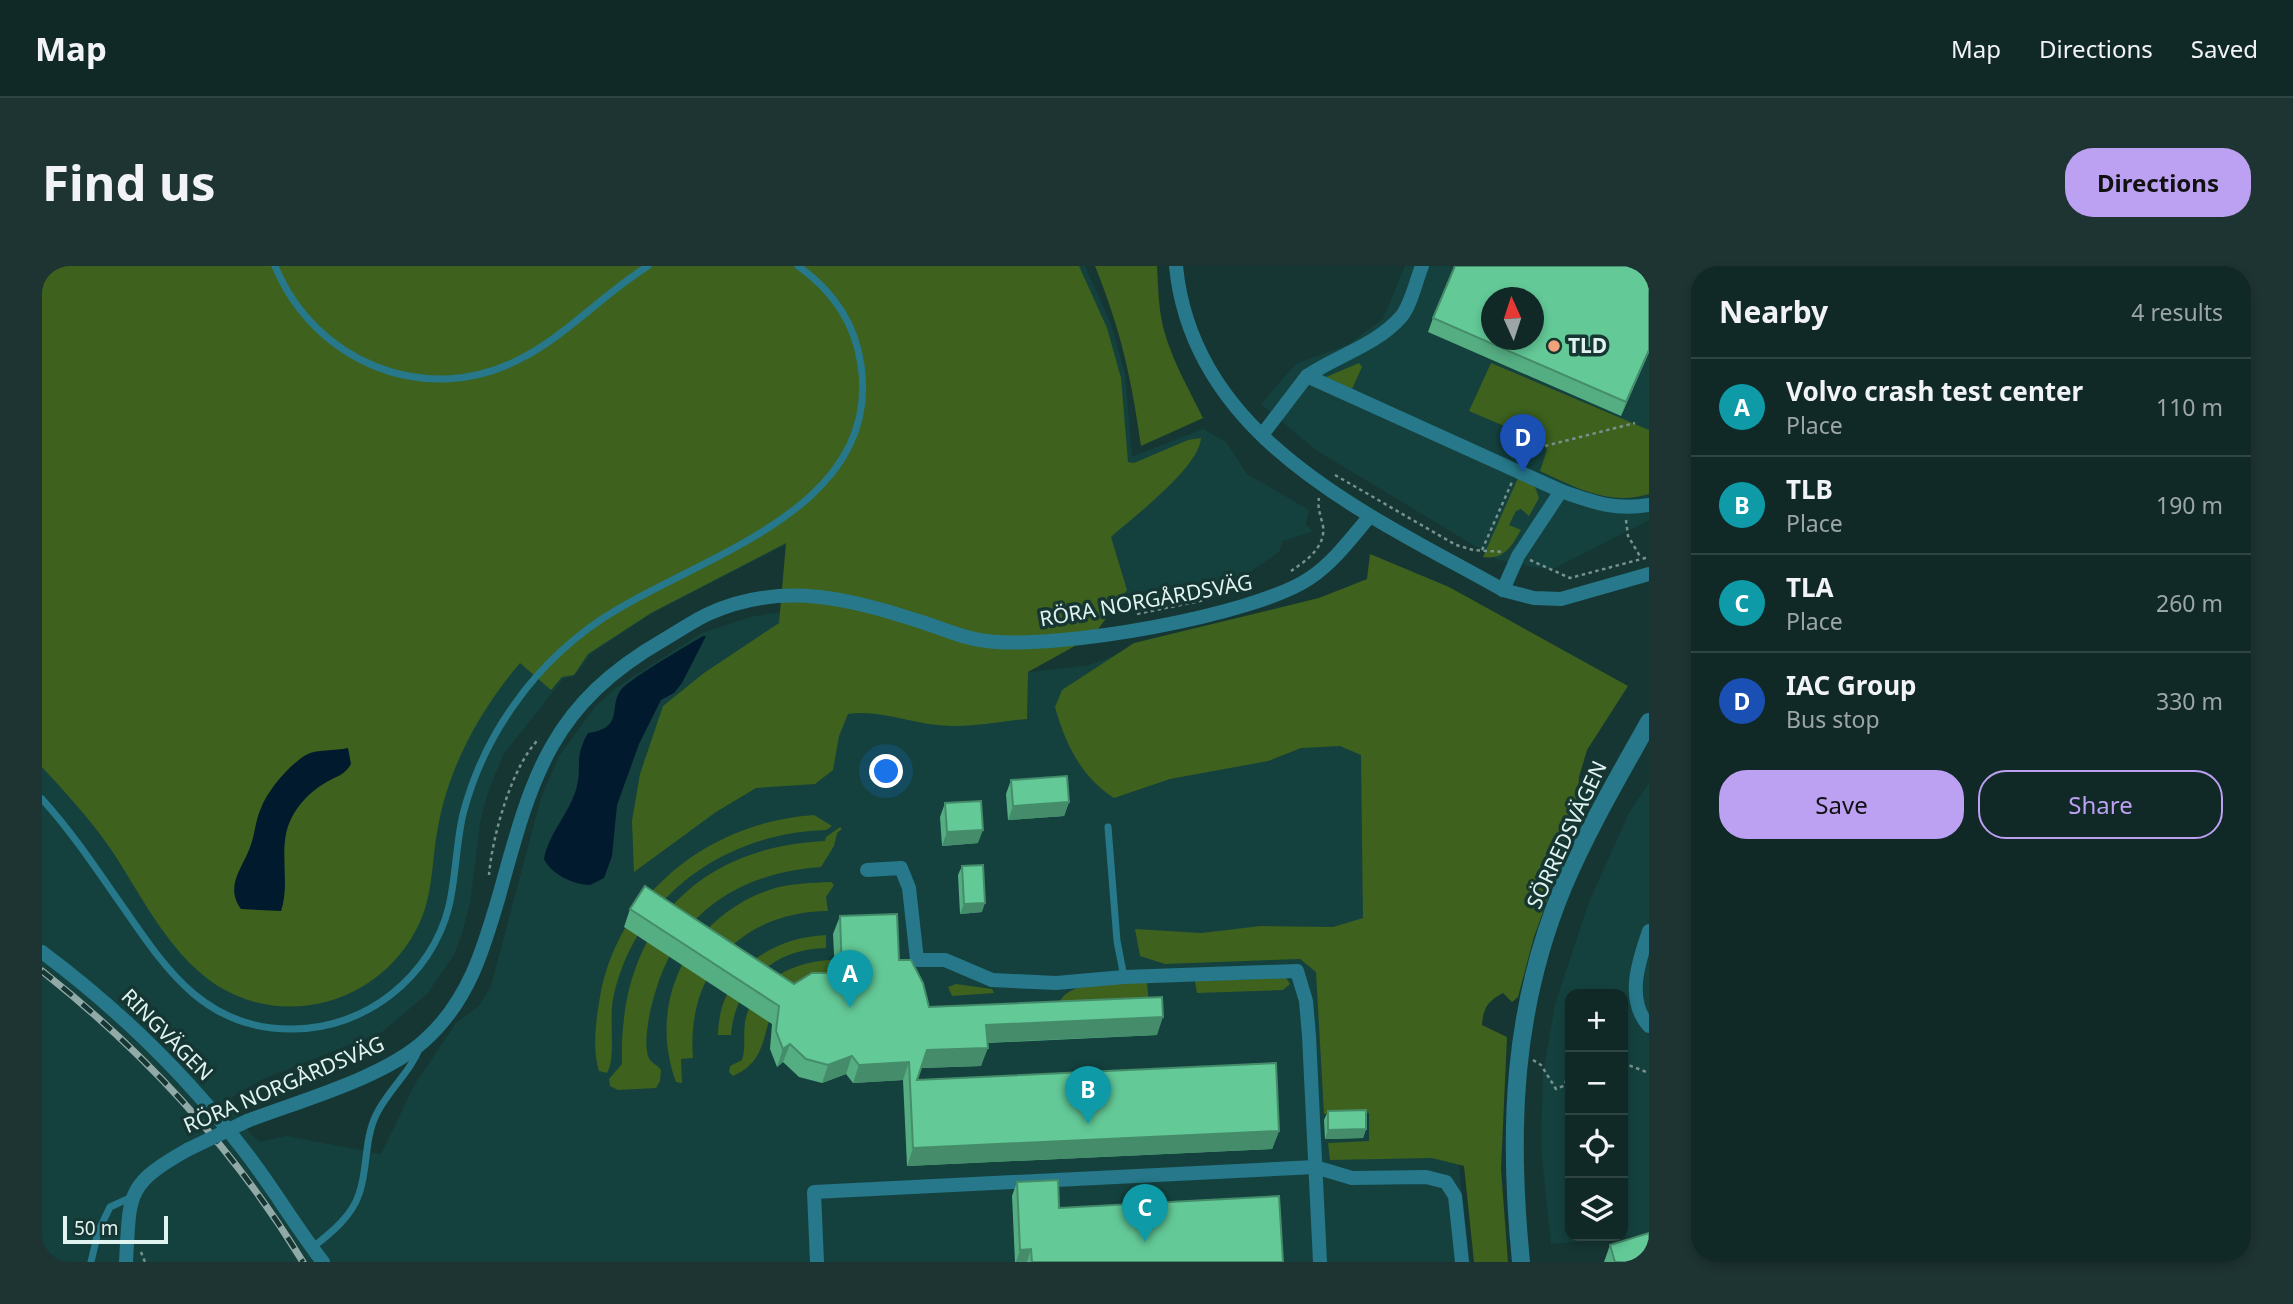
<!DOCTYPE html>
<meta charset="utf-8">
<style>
:root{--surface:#102826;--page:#1e3432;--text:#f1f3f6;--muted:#9ca6a7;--line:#304443;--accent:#bca0f2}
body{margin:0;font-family:"Noto Sans",sans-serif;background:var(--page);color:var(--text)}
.controls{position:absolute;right:21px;bottom:21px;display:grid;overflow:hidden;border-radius:14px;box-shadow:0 4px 10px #0003}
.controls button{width:63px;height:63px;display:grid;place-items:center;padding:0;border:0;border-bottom:2px solid var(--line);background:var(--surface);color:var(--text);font:35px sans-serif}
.compass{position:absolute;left:1439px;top:21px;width:63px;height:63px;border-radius:50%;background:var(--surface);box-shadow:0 4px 10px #0003;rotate:357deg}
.scale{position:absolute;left:21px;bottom:18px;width:105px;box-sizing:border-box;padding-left:7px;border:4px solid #e1f3f1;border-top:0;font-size:19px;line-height:24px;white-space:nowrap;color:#e1f3f1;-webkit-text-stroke:5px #163633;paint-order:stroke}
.you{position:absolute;left:845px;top:506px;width:24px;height:24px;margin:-18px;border:5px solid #fff;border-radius:50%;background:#1a73e8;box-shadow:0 0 0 10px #1a73e833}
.badge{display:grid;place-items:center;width:46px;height:46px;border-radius:50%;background:var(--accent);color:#fff;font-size:23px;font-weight:700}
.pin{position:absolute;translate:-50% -58px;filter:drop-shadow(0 2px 4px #0008)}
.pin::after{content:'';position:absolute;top:37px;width:24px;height:21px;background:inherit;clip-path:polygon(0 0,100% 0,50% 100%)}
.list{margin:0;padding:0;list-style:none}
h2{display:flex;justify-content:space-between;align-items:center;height:91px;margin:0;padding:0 28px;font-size:30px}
h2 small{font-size:23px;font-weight:400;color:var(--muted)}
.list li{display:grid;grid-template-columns:46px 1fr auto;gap:21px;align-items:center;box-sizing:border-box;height:98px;padding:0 28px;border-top:2px solid var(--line)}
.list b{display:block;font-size:26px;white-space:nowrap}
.list p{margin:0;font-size:23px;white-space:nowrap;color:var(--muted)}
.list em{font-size:23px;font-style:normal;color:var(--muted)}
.actions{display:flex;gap:14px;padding:21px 28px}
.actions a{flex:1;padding:16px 0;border:2px solid var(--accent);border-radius:28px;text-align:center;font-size:24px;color:var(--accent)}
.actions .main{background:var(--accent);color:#111}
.icon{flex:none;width:38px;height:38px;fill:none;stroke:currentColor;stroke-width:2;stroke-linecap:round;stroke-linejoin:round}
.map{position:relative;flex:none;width:1607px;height:996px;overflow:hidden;border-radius:28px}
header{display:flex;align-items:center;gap:42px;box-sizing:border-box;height:98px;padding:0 35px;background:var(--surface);border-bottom:2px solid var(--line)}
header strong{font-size:33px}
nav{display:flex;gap:38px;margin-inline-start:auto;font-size:24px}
.intro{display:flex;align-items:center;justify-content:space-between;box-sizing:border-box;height:168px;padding:0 42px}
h1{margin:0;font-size:49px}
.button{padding:18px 32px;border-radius:28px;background:var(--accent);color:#111;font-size:24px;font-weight:700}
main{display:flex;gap:42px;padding:0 42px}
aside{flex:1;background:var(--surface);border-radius:28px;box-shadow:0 4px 10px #0003}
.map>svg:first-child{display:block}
.built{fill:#14413e;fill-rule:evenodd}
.green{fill:#3e611d}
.water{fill:#021a2d}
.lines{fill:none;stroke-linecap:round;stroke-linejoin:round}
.path{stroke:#77918e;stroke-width:2.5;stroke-dasharray:3.5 3.5;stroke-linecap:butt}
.service{stroke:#26788a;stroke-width:7}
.minor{stroke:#26788a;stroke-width:14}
.tertiary{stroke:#26788a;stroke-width:18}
.rail-casing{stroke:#92aaa7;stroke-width:7}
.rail{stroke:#163633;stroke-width:4.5;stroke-dasharray:13;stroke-linecap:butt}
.minor-bridge{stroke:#26788a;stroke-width:14}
.wall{fill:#55ad82}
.shaded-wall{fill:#458d6a}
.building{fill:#63c997;stroke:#458d6a;stroke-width:2;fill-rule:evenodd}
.poi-dot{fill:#f0a278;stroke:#163633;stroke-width:2.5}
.labels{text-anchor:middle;stroke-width:7;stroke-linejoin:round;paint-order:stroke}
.poi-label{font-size:21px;font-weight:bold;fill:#e1f3f1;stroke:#163633;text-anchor:start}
.street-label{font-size:21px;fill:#e1f3f1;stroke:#163633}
</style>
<header>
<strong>Map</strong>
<nav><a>Map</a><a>Directions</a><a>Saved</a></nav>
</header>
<div class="intro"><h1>Find us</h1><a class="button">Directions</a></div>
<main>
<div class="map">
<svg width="1607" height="996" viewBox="0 0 1607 996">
<rect width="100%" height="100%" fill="#163633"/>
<g class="built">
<polygon points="0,0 1043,0 1069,58 1083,108 1090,191 1161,163 1184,176 1205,208 1267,244 1264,259 1271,265 1241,275 1237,286 1192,317 1117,331 1105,325 1070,332 758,298 743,279 609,348 550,387 532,410 521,413 461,489 446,526 438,557 428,637 421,664 412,689 385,728 340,766 221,813 190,831 207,866 217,876 244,870 339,888 373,818 414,757 437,740 449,720 499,532 517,490 553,441 575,421 660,367 708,351 745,345 972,408 1047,399 1088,384 1262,344 1331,317 1402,774 1428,996 0,996"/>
<path d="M1363,0h244v254l-98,50 -53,-10 -182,-110 -55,-46 35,-40 53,-20 34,-25zM1450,32h42v42h-42z"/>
<path d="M1607,517v452l-98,9 -10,-97 2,-72 12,-70 34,-103 40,-89zM1528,728h53v242h-53z"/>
</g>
<g class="green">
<path d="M0,0h1037l28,62 14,50 7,84 6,1 54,-23 13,-2c-2,30 -67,78 -90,99l16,53 -34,46 -65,36 -1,47c-25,2 -51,8 -76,7 -35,0 -69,-17 -103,-12l-9,22 -6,34 -18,14 -59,4 -40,24 -82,60 -2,-51 8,-47 23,-68 41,-33 75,-50 7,-80 -135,70 -63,41 -14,21 -12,2 -11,13 -31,-27c-40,47 -71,103 -82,164 -7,35 -4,71 -22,103 -43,82 -152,103 -220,39 -36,-33 -59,-81 -86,-121 -20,-29 -44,-55 -68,-81z"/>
<path d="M1053,0h62c1,15 1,30 3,44 5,39 26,73 43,108l-62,28c-10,-70 -20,-115 -46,-180z"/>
<polygon points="1317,97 1320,101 1310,123 1284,111"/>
<path d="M1449,97l158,67v64c-40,12 -72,-6 -109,-23l7,-21 -3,-7 -75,-32z"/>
<path d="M1476,212l17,9 4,11 -10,18 -8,-7 -5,2 -7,14 12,5c-10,17 -17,30 -38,27z"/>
<path d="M1328,288l79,33 179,99 -41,64 -8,27 -2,34 -11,12 -3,33 -29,81 -16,60 -6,5 -9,-9c-15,8 -20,15 -21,32l25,12 -6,132 7,93h-34l-10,-96 -32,-8 -102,2 -2,-17 41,-2v-28l-45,1 -8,-142 -16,-13 -135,5 -25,-8 -5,-27 66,4 60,-7 72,1 30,-9 -2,-163 -21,-9 -39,2 -33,13 -98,18 -56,19c-33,-21 -49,-55 -59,-91l7,-17 72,-47 185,-45 48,-19z"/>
<path d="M772,549l18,11 -6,4c-102,3 -191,66 -213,169 -4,20 3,60 -6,74l-8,-2c-7,-22 -3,-51 1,-74 19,-105 111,-175 214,-182z"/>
<path d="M798,561l2,2 -5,4 -3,13 -13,21c-80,6 -141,43 -165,123 -5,15 -15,56 -6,70 3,4 8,5 11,10l-1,11 -4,7 -38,2 -8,-4 -1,-7 13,-15c-4,-131 71,-217 203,-223l1,-4z"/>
<path d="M789,616l3,3 -8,12 2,14c-87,1 -142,61 -135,147l-12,1 1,24 -6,-1c-30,-81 14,-166 96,-193 19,-6 40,-6 59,-7z"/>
<path d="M784,669v13c-52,1 -91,35 -95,87h-13c1,-62 50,-97 108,-100z"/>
<path d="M789,694l1,23 -62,34c-8,28 -9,46 -37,59l-4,-4 1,-6 12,-6c4,-12 1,-25 3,-38 8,-41 47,-60 86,-62z"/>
<polygon points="1244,712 1248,718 1241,724 1155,727 1153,715"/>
<path d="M1105,716l2,22 -90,1c6,-27 66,-22 88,-23z"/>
<polygon points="914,718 950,723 952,727 910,730 906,721"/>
</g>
<g class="water">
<path d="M661,370h3l-24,47 -8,10 -13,7 -22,44 -22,61 -5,51 -8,22 -14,7c-16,0 -39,-11 -46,-26 5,-26 24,-44 32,-69 7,-24 -3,-31 12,-57 37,-5 20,-26 33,-43 8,-11 67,-45 82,-54z"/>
<path d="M306,482l3,16c-7,12 -15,12 -26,19 -14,8 -27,21 -34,36 -14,28 0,63 -10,92l-40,-2c-16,-22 0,-39 8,-59 6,-14 6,-29 12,-42 7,-18 28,-43 45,-53 10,-6 29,-4 42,-7z"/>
</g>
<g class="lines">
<g class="path">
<polyline points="1481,191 1485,182 1499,181 1593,157"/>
<polyline points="1293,209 1414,279 1431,284 1462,286"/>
<polyline points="1584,254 1586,270 1599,292"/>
<polyline points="1440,284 1470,216"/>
<polyline points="1488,294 1528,312 1607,291"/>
<path d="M1249,305c15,-10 35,-24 32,-45 -2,-10 -6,-18 -4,-28"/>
<polyline points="1095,348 1163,334"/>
<path d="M447,609c3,-38 23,-110 50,-136"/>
<polyline points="1491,794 1499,799 1514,823 1521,820 1528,809"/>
<polyline points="1581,797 1607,807"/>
<polyline points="99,986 103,996"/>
</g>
<g class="service">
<path d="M233,0c39,95 149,142 243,94 47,-23 85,-66 130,-94"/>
<path d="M0,533c30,33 55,71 81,108 44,64 83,123 170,122 73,0 139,-53 156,-123 7,-30 7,-62 14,-92 10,-38 28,-77 51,-109 27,-39 64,-73 104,-96 93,-56 264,-104 243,-244 -6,-42 -29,-75 -63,-99"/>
<polyline points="1066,561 1075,675 1082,711"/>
<path d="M271,981c18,-14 39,-31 46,-53 9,-25 5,-54 17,-79 12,-25 34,-42 44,-68"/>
<polyline points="49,996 56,966 68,941 90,931"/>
</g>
<g class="minor">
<path d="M1134,0c17,174 194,249 327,324l31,8 27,1 88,-25"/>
<path d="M1265,110c31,-21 68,-30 94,-59 10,-12 15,-36 21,-51"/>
<polyline points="1220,169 1265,110 1519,225 1476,290 1461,324"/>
<path d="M1519,225c31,11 55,20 88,14"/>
<polyline points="825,604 859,602 867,622 875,694 903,694 950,714 1014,717 1082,711 1255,705 1264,735 1267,770 1278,996"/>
<path d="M1607,665c-10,29 -24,69 0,95"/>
<path d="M0,686c75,56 144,123 201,197 29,37 52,77 80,113"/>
<path d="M205,855c52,-20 136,-43 177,-80 44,-39 59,-90 75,-145 33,-120 51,-191 166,-257 14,-8 28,-18 43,-25 75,-34 143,-15 217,9 21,7 41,16 62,18 69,9 267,-25 323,-63 24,-16 42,-41 60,-62"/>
<path d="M84,996c4,-68 -1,-77 61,-112"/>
<polyline points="775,996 772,926 1273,901 1310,912 1384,911 1404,916 1413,930 1420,996"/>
</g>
<path class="tertiary" d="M1479,996c-13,-131 -9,-252 42,-375 24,-57 56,-111 86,-165"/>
<defs>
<path id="rail" d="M0,705c104,82 192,178 261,291"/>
</defs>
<use href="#rail" class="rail-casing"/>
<use href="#rail" class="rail"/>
<polyline class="minor-bridge" points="145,884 205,855"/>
</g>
<g class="wall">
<polygon points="1607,0 1607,86 1579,150 1386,66 1391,52"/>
<polygon points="969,514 1027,536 1022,550 966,554 964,528"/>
<polygon points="903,537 936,577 900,580 898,551"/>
<polygon points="920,600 940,646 918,648 916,609"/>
<polygon points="588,643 752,718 793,707 791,668 798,650 857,694 887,741 1115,769 945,777 939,800 879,802 875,814 1237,865 1230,883 865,900 861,814 811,817 804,808 780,817 757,811 741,796 735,801 728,783 730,758 582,661"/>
<polygon points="1286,845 1324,863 1321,872 1283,873 1282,854"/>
<polygon points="975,916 1017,942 1241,996 973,996 970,930"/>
<polygon points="1568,979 1607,996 1562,996"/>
</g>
<g class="shaded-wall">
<polygon points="1607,84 1607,86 1579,150 1584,136"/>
<polygon points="1027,536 1022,550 966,554 971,540"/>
<polygon points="941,564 936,577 900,580 905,566"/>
<polygon points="943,637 940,646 918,648 922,638"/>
<polygon points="1121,751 1115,769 937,777 944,759"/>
<polygon points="748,778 741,796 735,801 741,783"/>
<polygon points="946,782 939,800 879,802 885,784"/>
<polygon points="810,790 804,808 780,817 786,799"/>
<polygon points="867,796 861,814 811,817 817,799"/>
<polygon points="1324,863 1321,872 1283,873 1286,864"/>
<polygon points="1237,865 1230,883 865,900 871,882"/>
<polygon points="989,983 985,996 974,996 978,984"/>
</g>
<g class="building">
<path d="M1413,0h194v84l-23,52 -193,-84zM1450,32h42v42h-42z"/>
<polygon points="1025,510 1027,536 971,540 969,514"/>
<polygon points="939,535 941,564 905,566 903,537"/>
<polygon points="941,599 943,637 922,638 920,600"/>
<polygon points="603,620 752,718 770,707 800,707 798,650 855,648 857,694 869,694 881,717 887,741 1120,731 1121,751 944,759 946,782 885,784 875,814 1234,797 1237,865 871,882 867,796 817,799 810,790 786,799 764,793 748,778 741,783 734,765 737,740 588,643"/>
<polygon points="1324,844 1324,863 1286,864 1286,845"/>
<polygon points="1016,914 1017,942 1237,930 1241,996 990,996 989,983 978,984 975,916"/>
<polygon points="1607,967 1607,996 1573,996 1568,979"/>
</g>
<circle class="poi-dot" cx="1512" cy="80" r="7"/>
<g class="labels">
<g class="poi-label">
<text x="1526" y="87">TLD</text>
</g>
<g class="street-label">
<text transform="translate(1104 335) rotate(-10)" y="7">RÖRA NORGÅRDSVÄG</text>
<text transform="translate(1525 569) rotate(-65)" y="7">SÖRREDSVÄGEN</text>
<text transform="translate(125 769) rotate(45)" y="7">RINGVÄGEN</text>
<text transform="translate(242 819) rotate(-23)" y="7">RÖRA NORGÅRDSVÄG</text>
</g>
</g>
</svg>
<div class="controls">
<button>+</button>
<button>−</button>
<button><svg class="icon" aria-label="locate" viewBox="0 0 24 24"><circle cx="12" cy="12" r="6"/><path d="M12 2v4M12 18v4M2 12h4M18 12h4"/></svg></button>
<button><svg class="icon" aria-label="layers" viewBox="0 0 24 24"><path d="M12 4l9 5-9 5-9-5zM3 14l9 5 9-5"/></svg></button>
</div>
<svg class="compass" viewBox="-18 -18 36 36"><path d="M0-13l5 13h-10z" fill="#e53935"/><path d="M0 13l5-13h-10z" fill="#9ca6a7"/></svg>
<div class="scale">50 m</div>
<div class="you"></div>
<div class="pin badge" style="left:808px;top:742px;background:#0f9aa8">A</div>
<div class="pin badge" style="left:1046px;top:858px;background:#0f9aa8">B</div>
<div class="pin badge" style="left:1103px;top:976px;background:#0f9aa8">C</div>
<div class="pin badge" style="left:1481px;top:206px;background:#1a4fb4">D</div>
</div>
<aside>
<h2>Nearby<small>4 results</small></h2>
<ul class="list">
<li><span class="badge" style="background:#0f9aa8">A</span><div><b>Volvo crash test center</b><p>Place</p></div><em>110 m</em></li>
<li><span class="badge" style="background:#0f9aa8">B</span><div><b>TLB</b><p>Place</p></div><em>190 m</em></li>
<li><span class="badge" style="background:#0f9aa8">C</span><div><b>TLA</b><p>Place</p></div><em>260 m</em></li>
<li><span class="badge" style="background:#1a4fb4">D</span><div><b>IAC Group</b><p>Bus stop</p></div><em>330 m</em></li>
</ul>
<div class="actions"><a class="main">Save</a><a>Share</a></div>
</aside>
</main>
